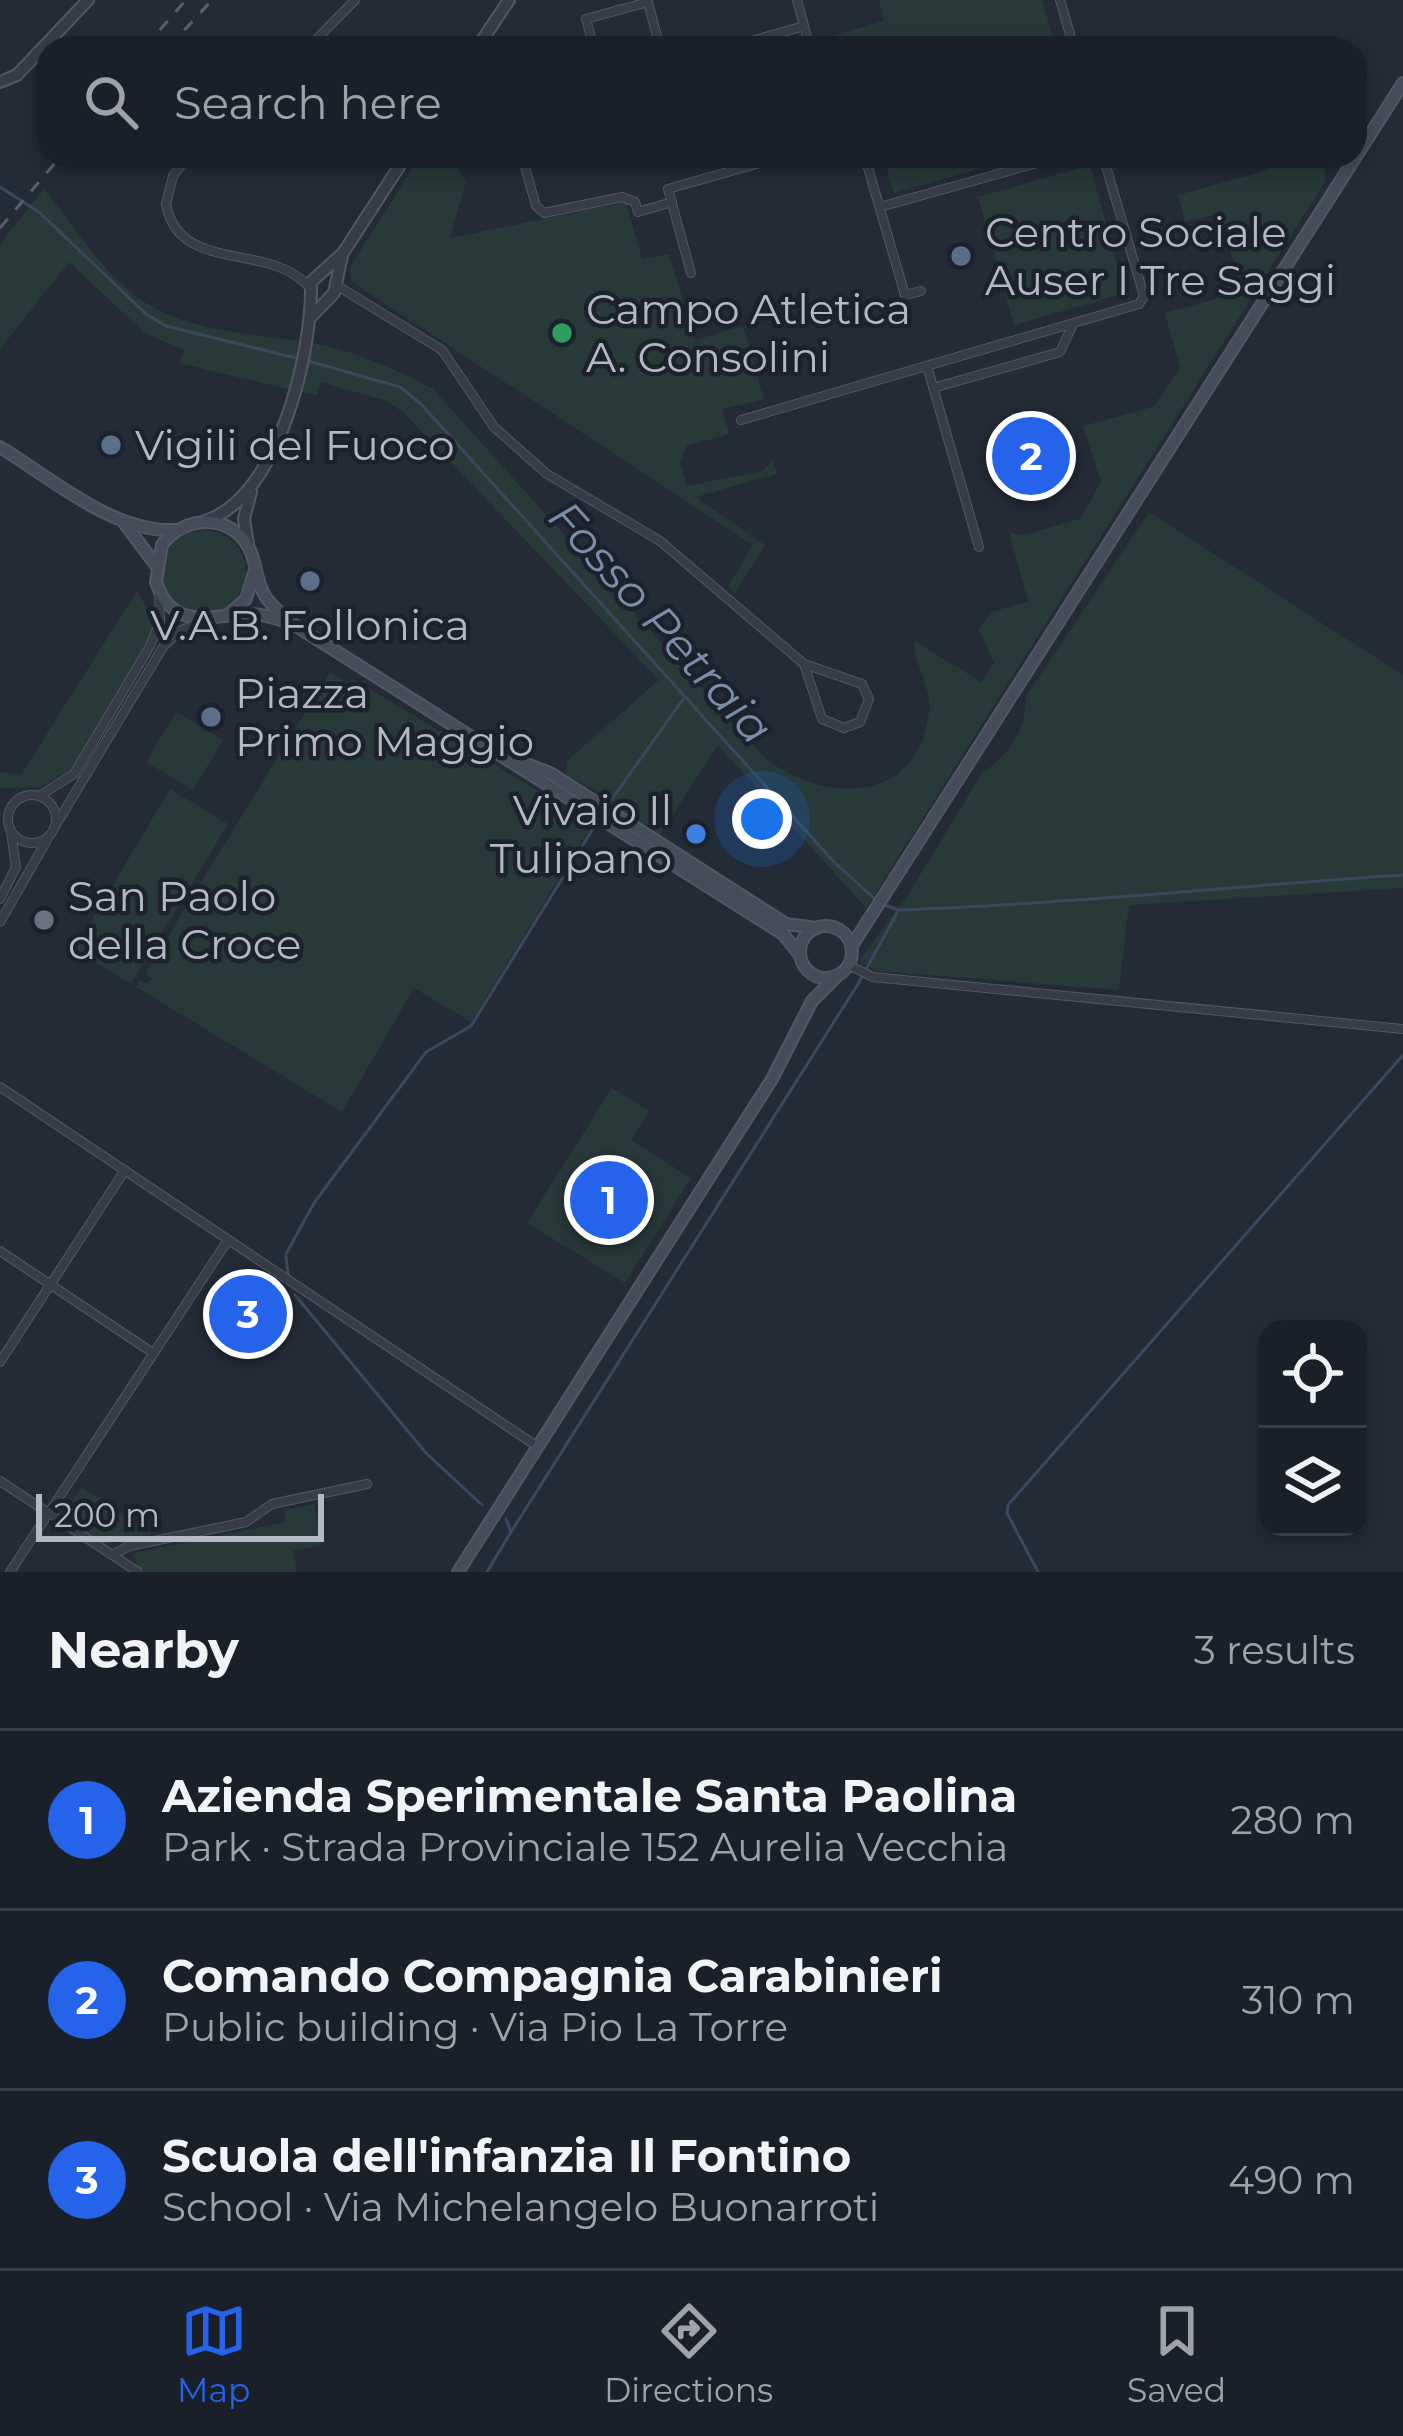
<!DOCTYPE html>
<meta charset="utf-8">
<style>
:root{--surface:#1a2029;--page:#272d35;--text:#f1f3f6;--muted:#9fa3a8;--line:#383e46;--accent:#2563eb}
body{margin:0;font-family:Montserrat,sans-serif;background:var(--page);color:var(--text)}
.controls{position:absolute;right:36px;bottom:36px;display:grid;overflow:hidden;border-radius:24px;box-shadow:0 6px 18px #0003}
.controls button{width:108px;height:108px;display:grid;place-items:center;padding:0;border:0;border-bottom:3px solid var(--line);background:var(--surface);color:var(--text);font:60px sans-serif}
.scale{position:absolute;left:36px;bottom:30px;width:288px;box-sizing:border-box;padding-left:12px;border:6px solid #b2b8c4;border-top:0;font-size:33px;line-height:42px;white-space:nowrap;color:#b2b8c4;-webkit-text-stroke:9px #1c222c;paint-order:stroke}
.you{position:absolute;left:762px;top:819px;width:42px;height:42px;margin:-30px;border:9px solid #fff;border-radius:50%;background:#1a73e8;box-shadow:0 0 0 18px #1a73e833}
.badge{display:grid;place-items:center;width:78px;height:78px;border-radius:50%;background:var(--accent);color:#fff;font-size:39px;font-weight:700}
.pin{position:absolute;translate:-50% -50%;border:6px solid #fff;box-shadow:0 3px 12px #0006}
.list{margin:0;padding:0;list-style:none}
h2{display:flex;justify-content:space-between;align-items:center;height:156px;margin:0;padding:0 48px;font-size:51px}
h2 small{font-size:39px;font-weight:400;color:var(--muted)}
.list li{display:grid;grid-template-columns:78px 1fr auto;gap:36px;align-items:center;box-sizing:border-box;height:180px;padding:0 48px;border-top:3px solid var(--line)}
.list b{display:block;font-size:45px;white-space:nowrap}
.list p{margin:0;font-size:39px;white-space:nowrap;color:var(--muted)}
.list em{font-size:39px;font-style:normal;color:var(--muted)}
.icon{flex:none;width:66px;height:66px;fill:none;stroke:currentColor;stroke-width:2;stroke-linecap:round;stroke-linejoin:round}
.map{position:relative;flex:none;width:1403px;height:1572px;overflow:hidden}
.search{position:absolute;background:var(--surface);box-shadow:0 6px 18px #0003;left:36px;right:36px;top:36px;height:132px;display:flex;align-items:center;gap:30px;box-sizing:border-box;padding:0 42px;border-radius:36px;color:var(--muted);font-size:45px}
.sheet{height:696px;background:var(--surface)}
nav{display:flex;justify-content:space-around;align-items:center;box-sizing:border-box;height:168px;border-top:3px solid var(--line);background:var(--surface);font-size:33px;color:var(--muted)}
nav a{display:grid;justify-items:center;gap:6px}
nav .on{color:var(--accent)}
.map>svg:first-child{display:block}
.green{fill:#28393a}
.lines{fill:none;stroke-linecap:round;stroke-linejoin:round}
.stream{stroke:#3a485e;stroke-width:3}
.minor-casing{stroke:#525862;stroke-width:10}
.tertiary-casing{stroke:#525862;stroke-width:14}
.secondary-casing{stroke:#525862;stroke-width:14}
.minor{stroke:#373d48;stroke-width:8}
.tertiary{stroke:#373d48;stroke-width:10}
.secondary{stroke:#454c5a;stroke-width:10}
.rail{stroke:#59616e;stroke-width:3;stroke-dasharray:12 12;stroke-linecap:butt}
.service-dot{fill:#5c6f8a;stroke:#1c222c;stroke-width:4.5}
.leisure-dot{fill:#2e9e5b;stroke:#1c222c;stroke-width:4.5}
.shop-dot{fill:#3f7fe0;stroke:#1c222c;stroke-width:4.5}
.worship-dot{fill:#6b7280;stroke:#1c222c;stroke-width:4.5}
.labels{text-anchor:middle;stroke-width:9;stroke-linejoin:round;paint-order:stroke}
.poi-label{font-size:42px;fill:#b2b8c4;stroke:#1c222c;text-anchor:start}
.water-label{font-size:45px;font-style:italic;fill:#7c8da9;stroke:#1c222c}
</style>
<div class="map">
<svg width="1403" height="1572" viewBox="0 0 1403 1572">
<rect width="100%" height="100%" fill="#232b37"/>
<g class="green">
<polygon points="879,0 1042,0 1056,48 827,48 824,38 884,21"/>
<polygon points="420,156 448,156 466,181 450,238 626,202 642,259 669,254 695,340 743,326 764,399 722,409 729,434 686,446 680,462 687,486 763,471 773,459 777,474 695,497 765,545 735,593 728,586 753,545 352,282 349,269"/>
<polygon points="883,156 1024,156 894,193"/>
<path d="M1268,156h58l-1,26 -459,726 -148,-163 -60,93 -10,-13 -12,-2 1,-6 -6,3 -24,-19 2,-4 -43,-22 1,-14 92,-81 -256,-268 -17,-11 -65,-19 -4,14 -138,-33 6,-12 -40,-18 -76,-71 -69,87v-105l44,-55c32,38 60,89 105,116 45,27 111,30 162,38 42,7 85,26 122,46l331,368c58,48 155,48 165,-45 3,-26 -17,-50 -14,-71l66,41 13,-19 -15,-34 13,-17 36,-11 -19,-69 14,3 57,-16 21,-37 -18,-56 70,-19 27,-39 -15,-55 54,-15 18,-24 -18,-61 -34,9 -7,-27 93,-26z"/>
<polygon points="1090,165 1125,293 1014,325 978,197"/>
<path d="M1149,512l254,163v213l-274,17 -10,85 -242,-19 -18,-10 49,-66 74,-122c25,-16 46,-45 43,-75z"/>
<circle cx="204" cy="572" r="42"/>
<polygon points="137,591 155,622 153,631 71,770 40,787 0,788 0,772 21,775"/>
<polygon points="330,672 349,683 352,678 592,824 471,1022 414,988 342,1112 136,987 139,981 148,984 152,978 145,974"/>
<polygon points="176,712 223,740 193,790 146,762"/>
<polygon points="170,789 228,824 131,984 74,950"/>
<polygon points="612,1088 649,1111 631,1140 691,1178 625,1283 527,1223"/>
<polygon points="82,1487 153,1534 105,1544 63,1516"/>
<polygon points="314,1504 322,1545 293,1551 297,1572 147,1572 137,1566 134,1553 286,1522 285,1510"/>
</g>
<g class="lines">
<g class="stream">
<polyline points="0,187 39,212 146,314 166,326 296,358"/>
<polyline points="305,360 400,387 421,404 834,862 877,901"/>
<polyline points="612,799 684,698"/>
<path d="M885,905l13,5c169,-6 336,-24 505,-35"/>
<polyline points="288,1275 286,1254 314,1203 426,1052 471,1026 594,827"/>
<polyline points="295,1295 426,1453 482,1505"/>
<polyline points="511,1532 858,984 897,913"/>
<polyline points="487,1572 511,1532 506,1519"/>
<polyline points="1038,1572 1007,1513 1008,1505 1403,1055"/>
</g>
<defs>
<g id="minor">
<polyline points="797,0 810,48"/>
<polyline points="1060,0 1074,48"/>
<polyline points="484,38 493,48"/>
<polyline points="308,48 355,0"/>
<polyline points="594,48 586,19 648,2 660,48"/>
<polyline points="727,48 804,26"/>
<path d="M188,156l-15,20 -7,28c13,71 104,37 143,83"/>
<polyline points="522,156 536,206 544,213 622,197 635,202 638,212 672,202"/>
<polyline points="840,156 866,161 905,295 921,291"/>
<polyline points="880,207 1062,156"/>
<polyline points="691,273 668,189 784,156"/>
<polyline points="336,285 442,350 494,427 547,474 660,541 804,664 862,684 869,699 860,722 844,728 822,719 804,664"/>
<polyline points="927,366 979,547"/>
<polyline points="933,388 1060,352 1073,324"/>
<polyline points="741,420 1139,304 1144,296 1103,156"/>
<circle cx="32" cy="819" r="24"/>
<polyline points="39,796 74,774 150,646 160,621 159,592"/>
<polyline points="54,828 163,647 179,631 205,621"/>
<polyline points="0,899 16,867 11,832"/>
<polyline points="0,922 47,840"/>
<polyline points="848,965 873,977 1403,1029"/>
<polyline points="0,1087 538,1447"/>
<polyline points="0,1251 153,1353"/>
<polyline points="0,1362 125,1170"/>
<polyline points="0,1481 138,1572"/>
<polyline points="112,1555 129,1546 246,1522 272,1504 367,1484"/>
<polyline points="10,1572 228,1240"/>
</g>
<g id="tertiary">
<polyline points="477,48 509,0"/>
<polyline points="0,82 17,75 88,0"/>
<polyline points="312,316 334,293 342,256"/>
<path d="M205,521c74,-23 108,-171 106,-239l32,-29 63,-97"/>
<polyline points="248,544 244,519 251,492"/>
</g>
<g id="secondary">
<path d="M0,447c51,31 113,86 175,83"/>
<polyline points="125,524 155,564"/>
<polyline points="228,615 246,599 254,573"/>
<path d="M293,624c-16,-5 -31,-11 -48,-10 -38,2 -73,16 -89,-32l6,-37c22,-30 70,-33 88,5 7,15 6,31 15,46 7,11 18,19 28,28l490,310 17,21"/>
<polyline points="524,763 550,773 786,924 817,928"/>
<circle cx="826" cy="952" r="26"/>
<polyline points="851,947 1403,83"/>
<polyline points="458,1572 772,1079 812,1001 837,976"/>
</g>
</defs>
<use href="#minor" class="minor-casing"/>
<use href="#tertiary" class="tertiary-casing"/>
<use href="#secondary" class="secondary-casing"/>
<use href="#minor" class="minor"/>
<use href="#tertiary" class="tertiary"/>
<use href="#secondary" class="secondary"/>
<g class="rail">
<polyline points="144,48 186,0"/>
<polyline points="168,48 212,0"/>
<polyline points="0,228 61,156"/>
</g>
</g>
<g class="service-dot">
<circle cx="961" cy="256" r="12"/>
<circle cx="111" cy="445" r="12"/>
<circle cx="310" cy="581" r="12"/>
<circle cx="211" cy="717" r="12"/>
</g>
<circle class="leisure-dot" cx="562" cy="333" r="12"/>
<circle class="shop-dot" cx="696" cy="834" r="12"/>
<circle class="worship-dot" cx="44" cy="920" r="12"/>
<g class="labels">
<g class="poi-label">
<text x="985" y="247">Centro Sociale<tspan x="985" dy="48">Auser I Tre Saggi</tspan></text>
<text x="586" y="324">Campo Atletica<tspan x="586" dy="48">A. Consolini</tspan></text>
<text x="135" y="460">Vigili del Fuoco</text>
<text x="310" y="640" text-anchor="middle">V.A.B. Follonica</text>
<text x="235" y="708">Piazza<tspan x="235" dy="48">Primo Maggio</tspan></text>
<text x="672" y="825" text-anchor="end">Vivaio Il<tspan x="672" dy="48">Tulipano</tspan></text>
<text x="68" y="911">San Paolo<tspan x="68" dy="48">della Croce</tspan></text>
</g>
<g class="water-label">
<text transform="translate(661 622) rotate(48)" y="16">Fosso Petraia</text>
</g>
</g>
</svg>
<div class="controls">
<button><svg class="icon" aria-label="locate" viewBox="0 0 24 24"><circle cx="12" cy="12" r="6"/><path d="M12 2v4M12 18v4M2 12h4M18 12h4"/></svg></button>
<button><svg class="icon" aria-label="layers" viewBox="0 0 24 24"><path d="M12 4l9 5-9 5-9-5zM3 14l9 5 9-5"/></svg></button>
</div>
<div class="scale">200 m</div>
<div class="you"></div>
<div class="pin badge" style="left:609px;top:1200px">1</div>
<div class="pin badge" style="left:1031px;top:456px">2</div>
<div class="pin badge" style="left:248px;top:1314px">3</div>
<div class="search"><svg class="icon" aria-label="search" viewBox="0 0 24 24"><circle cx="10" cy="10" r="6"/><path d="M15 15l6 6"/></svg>Search here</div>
</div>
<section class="sheet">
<h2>Nearby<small>3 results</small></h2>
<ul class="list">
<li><span class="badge">1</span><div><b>Azienda Sperimentale Santa Paolina</b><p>Park · Strada Provinciale 152 Aurelia Vecchia</p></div><em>280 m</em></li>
<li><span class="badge">2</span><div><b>Comando Compagnia Carabinieri</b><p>Public building · Via Pio La Torre</p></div><em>310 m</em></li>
<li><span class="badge">3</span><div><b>Scuola dell'infanzia Il Fontino</b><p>School · Via Michelangelo Buonarroti</p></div><em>490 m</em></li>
</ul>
</section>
<nav>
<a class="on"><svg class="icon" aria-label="map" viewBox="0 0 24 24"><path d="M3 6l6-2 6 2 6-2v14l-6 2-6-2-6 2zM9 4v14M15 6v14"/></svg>Map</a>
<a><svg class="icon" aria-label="directions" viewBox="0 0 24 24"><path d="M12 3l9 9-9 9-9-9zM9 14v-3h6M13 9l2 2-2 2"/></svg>Directions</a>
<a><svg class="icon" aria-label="saved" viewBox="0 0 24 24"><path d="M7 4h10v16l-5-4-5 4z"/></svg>Saved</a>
</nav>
